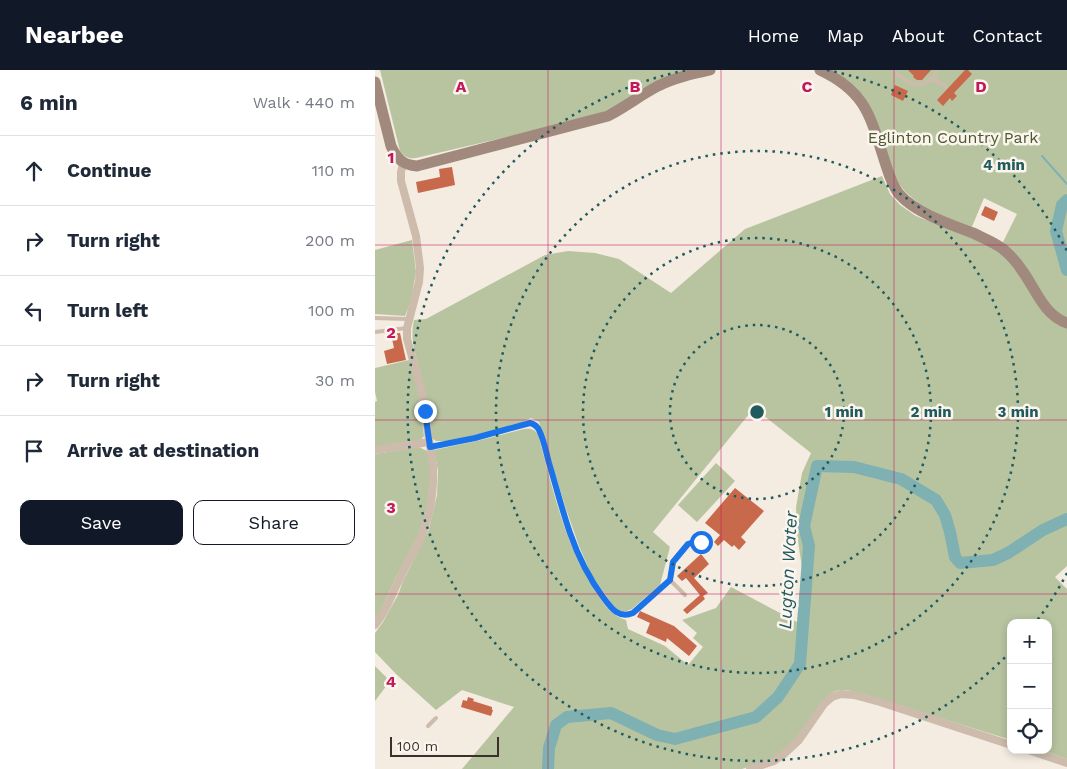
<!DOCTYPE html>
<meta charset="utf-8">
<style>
:root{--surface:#fff;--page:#f6f6f7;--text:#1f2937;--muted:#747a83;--line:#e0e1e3;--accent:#111827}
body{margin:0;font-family:"Work Sans",sans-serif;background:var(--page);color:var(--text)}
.controls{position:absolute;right:15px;bottom:15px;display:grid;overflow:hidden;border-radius:10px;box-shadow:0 2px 8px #0003}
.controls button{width:45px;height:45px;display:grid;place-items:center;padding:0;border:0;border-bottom:1px solid var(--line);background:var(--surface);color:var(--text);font:25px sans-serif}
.scale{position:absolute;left:15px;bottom:12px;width:109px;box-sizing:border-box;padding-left:5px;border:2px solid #3b302b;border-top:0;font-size:14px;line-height:18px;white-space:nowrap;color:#3b302b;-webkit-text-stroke:4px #fbf5ee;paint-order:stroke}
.stop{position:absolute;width:15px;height:15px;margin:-11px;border:4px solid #1a73e8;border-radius:50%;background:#fff}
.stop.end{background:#1a73e8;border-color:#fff;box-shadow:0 1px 5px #0008}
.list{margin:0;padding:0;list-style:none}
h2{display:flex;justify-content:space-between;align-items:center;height:65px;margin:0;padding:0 20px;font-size:21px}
h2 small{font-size:16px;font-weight:400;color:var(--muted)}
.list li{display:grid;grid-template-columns:32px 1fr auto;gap:15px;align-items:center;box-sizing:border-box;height:70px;padding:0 20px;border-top:1px solid var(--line)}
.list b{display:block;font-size:19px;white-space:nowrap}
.list em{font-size:16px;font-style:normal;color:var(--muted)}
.actions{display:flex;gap:10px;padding:15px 20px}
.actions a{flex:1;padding:11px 0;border:1px solid var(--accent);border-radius:10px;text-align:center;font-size:18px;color:var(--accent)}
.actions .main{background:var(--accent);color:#fff}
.icon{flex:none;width:28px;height:28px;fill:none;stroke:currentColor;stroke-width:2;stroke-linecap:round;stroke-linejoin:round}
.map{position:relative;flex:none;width:692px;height:699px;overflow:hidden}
header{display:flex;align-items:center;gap:30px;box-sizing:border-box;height:70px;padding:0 25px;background:var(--accent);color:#fff}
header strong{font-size:24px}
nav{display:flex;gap:28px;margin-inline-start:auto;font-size:18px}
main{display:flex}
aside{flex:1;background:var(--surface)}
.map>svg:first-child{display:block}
.green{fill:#b8c4a0}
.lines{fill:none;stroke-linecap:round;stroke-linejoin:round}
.stream{stroke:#7fb0b2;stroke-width:2}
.river{stroke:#7fb0b2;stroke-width:12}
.building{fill:#c8694b}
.lane{stroke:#cdbbac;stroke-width:4}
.street{stroke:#cdbbac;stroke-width:8}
.secondary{stroke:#a18a7d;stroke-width:11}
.route{stroke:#1a73e8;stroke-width:6}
.grid{fill:none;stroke:#c2185b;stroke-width:1;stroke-opacity:0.55}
.ring{fill:none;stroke:#1f5a5e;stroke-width:2.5;stroke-dasharray:2.5 5}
.labels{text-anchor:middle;stroke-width:5;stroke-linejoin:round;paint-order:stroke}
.park-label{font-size:16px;fill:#4a5a2e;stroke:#fbf5ee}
.water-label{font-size:18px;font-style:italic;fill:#1f5a5e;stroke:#fbf5ee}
.grid-label{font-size:16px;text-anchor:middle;font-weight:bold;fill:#c2185b;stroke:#fbf5ee;stroke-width:5;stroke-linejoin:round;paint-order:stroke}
.centre{fill:#1f5a5e;stroke:#fbf5ee;stroke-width:2.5}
.ring-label{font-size:15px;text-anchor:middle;font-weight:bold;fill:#1f5a5e;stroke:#fbf5ee;stroke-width:5;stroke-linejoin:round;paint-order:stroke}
</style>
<header>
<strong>Nearbee</strong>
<nav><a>Home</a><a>Map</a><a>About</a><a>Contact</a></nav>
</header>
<main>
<aside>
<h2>6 min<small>Walk · 440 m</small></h2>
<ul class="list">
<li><svg class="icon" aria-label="ahead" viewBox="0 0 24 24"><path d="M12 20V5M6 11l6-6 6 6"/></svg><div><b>Continue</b></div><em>110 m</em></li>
<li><svg class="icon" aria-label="right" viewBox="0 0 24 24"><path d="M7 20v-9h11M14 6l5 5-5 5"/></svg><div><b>Turn right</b></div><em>200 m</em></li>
<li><svg class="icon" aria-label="left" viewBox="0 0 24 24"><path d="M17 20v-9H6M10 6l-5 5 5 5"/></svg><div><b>Turn left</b></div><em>100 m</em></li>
<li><svg class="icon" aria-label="right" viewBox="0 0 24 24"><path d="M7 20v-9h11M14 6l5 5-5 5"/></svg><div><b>Turn right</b></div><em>30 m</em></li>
<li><svg class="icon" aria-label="arrive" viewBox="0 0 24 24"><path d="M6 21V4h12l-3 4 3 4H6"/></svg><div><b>Arrive at destination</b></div></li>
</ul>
<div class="actions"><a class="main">Save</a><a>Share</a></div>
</aside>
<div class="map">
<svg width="692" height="699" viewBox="0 0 692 699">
<rect width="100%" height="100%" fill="#f4ebe1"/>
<g class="green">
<path d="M5,0h306l-77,40 -29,10 -164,38c-8,1 -11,-1 -16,-7z"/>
<path d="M456,0h236v248l-16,-9 -48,-67 14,-28 -33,-16 -13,31c-23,-11 -52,-21 -69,-41 -8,-10 -11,-23 -15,-35 -12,-37 -20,-64 -56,-83z"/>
<path d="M507,106l8,18 10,11 16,11 73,29 13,9 65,72v240l-12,11 12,12v170l-26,-9h7v-127h-37v117l-151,-47c-8,-2 -18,-5 -26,-1 -14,7 -30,38 -41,51 -15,15 -32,20 -51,26h-280l52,-62 -52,-17 -26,20 -40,-36 -21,-22v-19l8,-11 7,-13 8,-14 5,-14 26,-52 8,-34 1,-24 -4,-21 47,-10 43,-11c7,-1 10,0 14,5 15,55 27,114 60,161 8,12 14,21 28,25l2,9 37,17 23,19 15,-18 -10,-9 4,-5 -15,-13 34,-12 15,-21 66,35 5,-54 -5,-34 -1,-27 6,-34 9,-20 -57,-45 -101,124 17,15 -10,38 -28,24 -8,3 -7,-3 -5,-5 -21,-30 -12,-28 -13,-37 -27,-87 -8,-4 -15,7 -66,16h-14l-4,-3c-3,-21 -6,-41 -11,-61 -4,-22 -12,-34 -7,-57l12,-1 119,-64 23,-4 27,2 24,6 52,34 74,-64z"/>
<polygon points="37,170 41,202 36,231 30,246 0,244 0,180"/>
<polygon points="34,290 43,317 49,366 45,371 0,378 0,332 2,331 0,322 0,298"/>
<polygon points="44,377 52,381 55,388 56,401 52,438 43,466 22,505 5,542 0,549 0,384"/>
<polygon points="341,393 360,411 322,452 303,435"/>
<polygon points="0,596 15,611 0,631"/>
</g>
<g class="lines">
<polyline class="stream" points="667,86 692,114"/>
<g class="river">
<polyline points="692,130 687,135 681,161 692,200"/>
<polyline points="173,699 174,678 181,655 192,647 236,643 282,665 300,669 381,647 403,627 425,594 434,476 429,456 442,396 479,397 526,409 561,430 570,445 575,462 580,487 585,493 618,490 633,483 668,460 692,449"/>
</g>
</g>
<g class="building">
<polygon points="533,0 556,0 547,10 542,10 538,7 539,6"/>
<polygon points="590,0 593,0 597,4 579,23 582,26 577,31 575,28 568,36 562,30"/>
<polygon points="520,15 533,21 528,31 516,25"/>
<polygon points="77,97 80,115 43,123 41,112 65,107 64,99"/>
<polygon points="610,136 623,142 619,151 606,145"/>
<polygon points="25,263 31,290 12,294 9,281 19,278 16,264"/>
<polygon points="360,418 389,441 366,467 371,472 364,480 359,475 357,477 349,470 343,476 339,472 345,465 330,453"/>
<polygon points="326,484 334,494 319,508 333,523 328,526 330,529 312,544 308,540 325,525 311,508 307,511 302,506"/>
<polygon points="265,541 299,556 322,576 314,586 292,568 291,572 271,563 275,553 262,547"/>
<polygon points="93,627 99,629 98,631 117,637 117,640 118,640 116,646 86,637 88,630 92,631"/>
</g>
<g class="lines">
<g class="lane">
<path d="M518,0c9,10 24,20 37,10 3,-2 6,-7 8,-10"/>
<polyline points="555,11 559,10 571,16"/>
<polyline points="0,248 33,249"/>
<polyline points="0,262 32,258"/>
<path d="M55,377l45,-9 55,-15c4,1 7,3 9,7 5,10 7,22 10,33 7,23 13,47 21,70 8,23 18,44 33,64 8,11 15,22 30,16l37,-33"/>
<polyline points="310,525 295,510 298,492 303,486 313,475 319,472 326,472"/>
<polyline points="53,656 61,648"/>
</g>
<g class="street">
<polyline points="0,380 54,372"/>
<path d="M0,555c12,-15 17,-31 25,-47 6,-14 15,-27 21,-41 10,-23 13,-47 12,-71l-11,-74 -15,-53v-11l12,-46 1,-14 -4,-32 -15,-55v-9l2,-9"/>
<polyline points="653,680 692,693"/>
<polyline points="375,699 399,691 409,684 424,670 449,634 457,627 466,624 479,625 505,632 636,675"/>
</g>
<g class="secondary">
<path d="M445,0c45,21 50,45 64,89 4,12 7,25 15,35 17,19 50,30 74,39 10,5 21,9 30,16 7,6 13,12 18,20 14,18 22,46 46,54"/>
<path d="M0,12l16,64c6,13 12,19 26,20l191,-50c17,-9 33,-21 50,-30 16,-8 34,-12 52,-16"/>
</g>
</g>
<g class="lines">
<path class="route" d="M50,341l5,36 45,-9 55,-15c4,1 7,3 9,7 5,10 7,22 10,33 7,23 13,47 21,70 8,23 18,44 33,64 8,11 15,22 30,16l37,-33 3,-18 15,-18 6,-2h7"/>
</g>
<path class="grid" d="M173,0v699M346,0v699M519,0v699M0,175h692M0,350h692M0,524h692"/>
<g class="ring">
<circle cx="382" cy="342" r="87"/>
<circle cx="382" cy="342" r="174"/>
<circle cx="382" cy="342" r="261"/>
<path d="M692 503A349 349 0 0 1 661 552M635 582A349 349 0 1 1 312 0M452 0A349 349 0 0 1 692 181"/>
</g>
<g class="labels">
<g class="park-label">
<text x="578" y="73">Eglinton Country Park</text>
</g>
<g class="water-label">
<text transform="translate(413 500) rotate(-87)" y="6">Lugton Water</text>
</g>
</g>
<g class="grid-label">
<text x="86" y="22">A</text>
<text x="260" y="22">B</text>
<text x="432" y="22">C</text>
<text x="606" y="22">D</text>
<text x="16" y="93">1</text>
<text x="16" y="268">2</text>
<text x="16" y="443">3</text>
<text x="16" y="617">4</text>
</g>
<circle cx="382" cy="342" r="8" class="centre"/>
<g class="ring-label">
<text x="629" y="100">4 min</text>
<text x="469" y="347">1 min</text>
<text x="556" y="347">2 min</text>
<text x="643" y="347">3 min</text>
</g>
</svg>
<div class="controls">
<button>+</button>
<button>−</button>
<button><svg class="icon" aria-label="locate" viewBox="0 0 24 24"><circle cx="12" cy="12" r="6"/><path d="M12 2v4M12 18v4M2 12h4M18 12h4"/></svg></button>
</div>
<div class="scale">100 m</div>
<div class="stop" style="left:326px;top:472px"></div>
<div class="stop end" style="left:50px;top:341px"></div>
</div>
</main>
